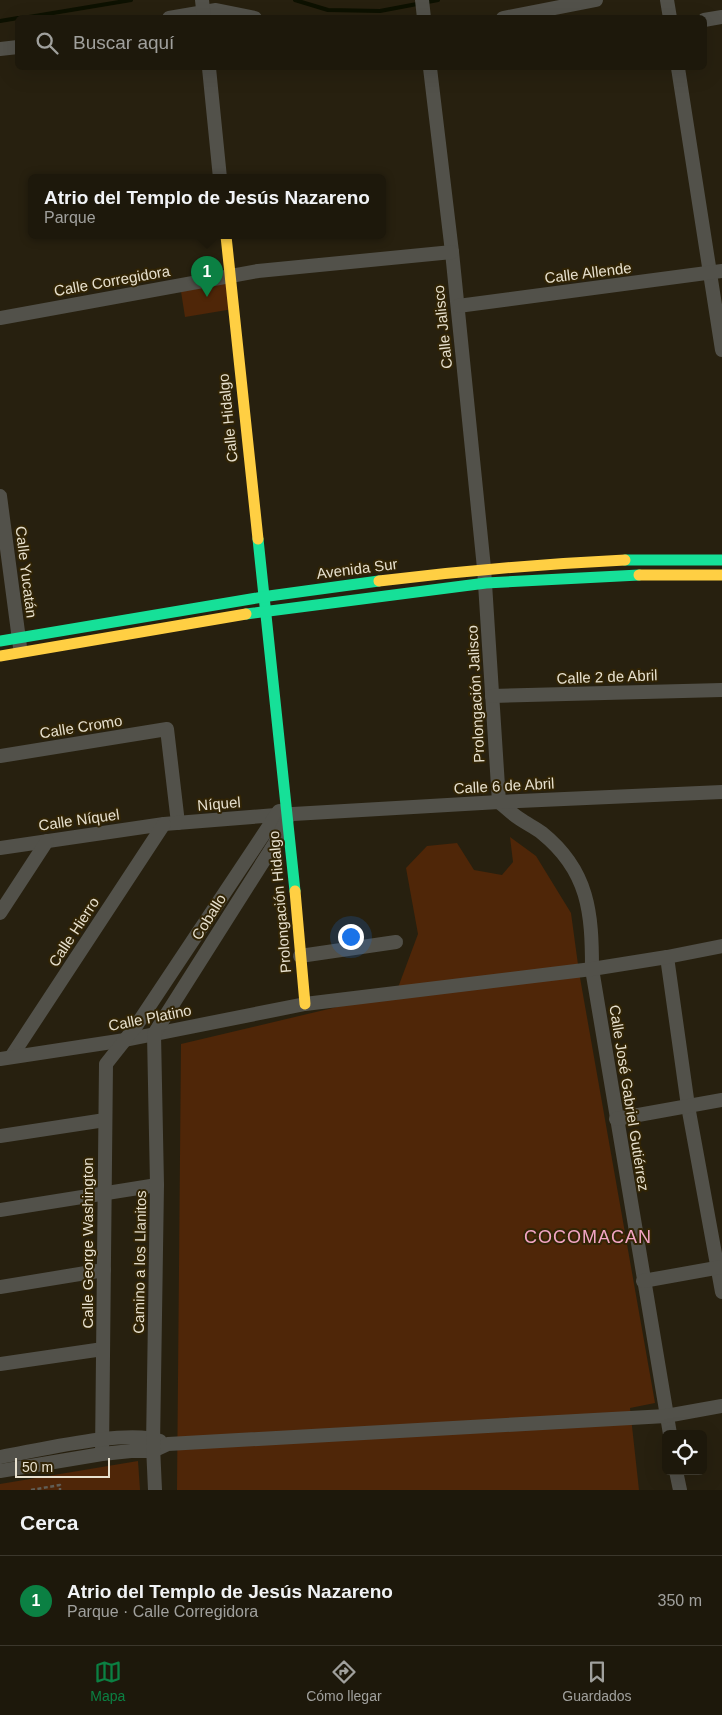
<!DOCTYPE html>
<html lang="es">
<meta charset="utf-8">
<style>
:root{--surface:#1d180b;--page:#252114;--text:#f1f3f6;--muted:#a0a09d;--line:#3b372c;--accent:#0b8043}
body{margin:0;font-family:Helvetica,sans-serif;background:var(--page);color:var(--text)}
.controls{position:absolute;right:15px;bottom:15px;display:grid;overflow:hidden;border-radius:8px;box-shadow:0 5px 20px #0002}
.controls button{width:45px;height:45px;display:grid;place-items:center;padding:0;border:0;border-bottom:1px solid var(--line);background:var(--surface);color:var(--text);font:25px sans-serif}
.scale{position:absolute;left:15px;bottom:12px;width:95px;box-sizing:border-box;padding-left:5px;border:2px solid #e7e0ce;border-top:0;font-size:14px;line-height:18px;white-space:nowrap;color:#e7e0ce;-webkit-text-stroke:4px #312405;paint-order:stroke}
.you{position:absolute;left:350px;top:936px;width:18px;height:18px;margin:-12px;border:4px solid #fff;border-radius:50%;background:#1a73e8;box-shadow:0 0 0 8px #1a73e833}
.badge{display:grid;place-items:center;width:32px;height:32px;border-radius:50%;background:var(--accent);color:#fff;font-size:16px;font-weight:700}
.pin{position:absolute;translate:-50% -41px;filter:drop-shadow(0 1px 2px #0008)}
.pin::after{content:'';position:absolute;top:26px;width:18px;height:15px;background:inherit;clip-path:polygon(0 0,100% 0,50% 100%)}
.popup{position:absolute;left:28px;top:174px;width:358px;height:65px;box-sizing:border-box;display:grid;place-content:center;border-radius:8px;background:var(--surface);filter:drop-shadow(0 1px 4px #0005);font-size:16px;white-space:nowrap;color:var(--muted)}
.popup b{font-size:19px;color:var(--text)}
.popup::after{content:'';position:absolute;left:50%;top:100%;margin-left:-10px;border:10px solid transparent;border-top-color:var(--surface)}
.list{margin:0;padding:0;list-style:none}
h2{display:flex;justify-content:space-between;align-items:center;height:65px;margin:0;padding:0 20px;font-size:21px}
h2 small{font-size:16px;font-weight:400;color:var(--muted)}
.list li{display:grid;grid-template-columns:32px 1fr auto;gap:15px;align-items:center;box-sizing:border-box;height:90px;padding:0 20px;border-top:1px solid var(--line)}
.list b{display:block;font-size:19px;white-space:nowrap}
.list p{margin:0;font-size:16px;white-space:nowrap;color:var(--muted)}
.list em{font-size:16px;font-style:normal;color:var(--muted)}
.icon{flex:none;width:28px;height:28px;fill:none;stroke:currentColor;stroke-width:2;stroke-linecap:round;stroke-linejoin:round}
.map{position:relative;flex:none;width:722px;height:1490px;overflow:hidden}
.search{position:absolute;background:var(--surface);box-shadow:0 5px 20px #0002;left:15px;right:15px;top:15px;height:55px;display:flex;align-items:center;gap:12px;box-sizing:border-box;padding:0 18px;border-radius:8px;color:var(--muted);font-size:19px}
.sheet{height:155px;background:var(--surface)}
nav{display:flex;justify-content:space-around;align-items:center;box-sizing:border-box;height:70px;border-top:1px solid var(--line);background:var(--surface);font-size:14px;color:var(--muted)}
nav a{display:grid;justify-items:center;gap:2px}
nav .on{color:var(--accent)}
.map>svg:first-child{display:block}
.green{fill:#4f2608}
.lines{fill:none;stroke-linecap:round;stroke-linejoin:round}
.stream{stroke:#0d1101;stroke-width:4}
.path{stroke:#615e56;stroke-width:2.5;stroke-dasharray:4 2.5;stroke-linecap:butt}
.street{stroke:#52514a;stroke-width:14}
.fast{stroke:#16e098;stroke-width:11}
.slow{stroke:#ffcf43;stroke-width:11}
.street-bridge{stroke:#52514a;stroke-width:14}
.labels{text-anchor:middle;stroke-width:4;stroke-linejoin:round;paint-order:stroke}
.street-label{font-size:15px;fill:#e7e0ce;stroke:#312405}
.quarter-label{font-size:18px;letter-spacing:1px;fill:#f3a5c4;stroke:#312405}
</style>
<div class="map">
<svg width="722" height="1490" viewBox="0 0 722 1490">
<rect width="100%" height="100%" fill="#27200f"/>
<g class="green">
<polygon points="230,276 233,309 185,317 180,285"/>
<polygon points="510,837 536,856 571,913 579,972 655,1403 630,1408 639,1490 177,1490 181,1044 396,993 418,934 406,868 427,846 457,843 474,870 502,875 513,862"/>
<polygon points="138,1461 140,1490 0,1490 0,1484"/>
</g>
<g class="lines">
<g class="stream">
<polyline points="295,0 328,10 380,11 438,0"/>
<polyline points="23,18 131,0"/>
<polyline points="0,21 18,18"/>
</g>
<polyline class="path" points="31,1490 60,1485 60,1490"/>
<g class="street">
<polyline points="422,0 424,18"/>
<polyline points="667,0 670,18"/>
<polyline points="169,18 216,10 255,18"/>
<polyline points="503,18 596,0"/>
<polyline points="704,20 722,17"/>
<polyline points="0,49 18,47"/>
<polyline points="209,68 220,178"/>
<polyline points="430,68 452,252 484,568 499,802"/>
<polyline points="678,68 722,350"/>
<polyline points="458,306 722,271"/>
<polyline points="0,318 258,271 452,252"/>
<polyline points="0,496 20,647"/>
<polyline points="492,696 722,690"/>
<polyline points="0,756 167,729 178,823"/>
<path d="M499,802c6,5 13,12 21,17 7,5 16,9 22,14 47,38 50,80 50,136l78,465"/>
<polyline points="0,848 164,824 276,815 499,802 722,792"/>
<polyline points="0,913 47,841"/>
<polyline points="300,956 396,942"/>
<polyline points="667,957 688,1106 722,1292"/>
<polyline points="11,1057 164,824"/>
<polyline points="0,1059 125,1040 305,1004 592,969 667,957 722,946"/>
<polyline points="616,1119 722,1100"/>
<polyline points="0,1136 105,1120"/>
<polyline points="0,1210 157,1185"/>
<polyline points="643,1281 722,1267"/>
<polyline points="0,1287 104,1270"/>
<polyline points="0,1364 103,1349"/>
<polyline points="102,1454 106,1064 136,1026 279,811"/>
<path d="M0,1457c36,-6 129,-29 160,-16"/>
<polyline points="0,1471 102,1454 131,1451 153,1451 168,1444 666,1416 722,1406"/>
<polyline points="676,1471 680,1490"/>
<polyline points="155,1490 153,1446 157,1185 154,1034 275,843 287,819"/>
</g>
<g class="fast">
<polyline points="258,539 295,891"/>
<polyline points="625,560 722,560"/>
<polyline points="246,614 486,583 639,575"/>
<polyline points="0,641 269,596 379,581"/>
</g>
<g class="slow">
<polyline points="226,236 258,539"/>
<polyline points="639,575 722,575"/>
<path d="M379,581c82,-10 163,-17 246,-21"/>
<polyline points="0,656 246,614"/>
<polyline points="295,891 305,1004"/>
</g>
<polyline class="street-bridge" points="202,0 204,18"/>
</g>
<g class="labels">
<g class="street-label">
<text transform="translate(588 273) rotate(-7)" y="5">Calle Allende</text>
<text transform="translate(112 281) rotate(-10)" y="5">Calle Corregidora</text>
<text transform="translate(443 327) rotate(-96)" y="5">Calle Jalisco</text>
<text transform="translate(228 418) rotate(-96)" y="5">Calle Hidalgo</text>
<text transform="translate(357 569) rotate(-7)" y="5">Avenida Sur</text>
<text transform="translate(26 572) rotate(83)" y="5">Calle Yucatán</text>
<text transform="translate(607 677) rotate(-2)" y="5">Calle 2 de Abril</text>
<text transform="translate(476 694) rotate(-93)" y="5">Prolongación Jalisco</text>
<text transform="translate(81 727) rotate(-9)" y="5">Calle Cromo</text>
<text transform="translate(504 786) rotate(-3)" y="5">Calle 6 de Abril</text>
<text transform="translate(219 804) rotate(-5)" y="5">Níquel</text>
<text transform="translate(79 820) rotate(-8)" y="5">Calle Níquel</text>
<text transform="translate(280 902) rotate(-95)" y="5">Prolongación Hidalgo</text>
<text transform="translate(209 917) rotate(-58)" y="5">Coballo</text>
<text transform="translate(74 932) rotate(-57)" y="5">Calle Hierro</text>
<text transform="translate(150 1018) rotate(-11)" y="5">Calle Platino</text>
<text transform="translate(629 1098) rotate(81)" y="5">Calle José Gabriel Gutiérrez</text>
<text transform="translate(88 1243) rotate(-90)" y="5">Calle George Washington</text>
<text transform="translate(140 1262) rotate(-89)" y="5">Camino a los Llanitos</text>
</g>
<g class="quarter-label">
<text x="588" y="1243">COCOMACAN</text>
</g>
</g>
</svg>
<div class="controls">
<button><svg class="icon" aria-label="locate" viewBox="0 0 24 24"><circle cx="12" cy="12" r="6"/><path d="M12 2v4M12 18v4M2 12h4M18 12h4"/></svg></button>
</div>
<div class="scale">50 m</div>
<div class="you"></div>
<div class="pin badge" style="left:207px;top:297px">1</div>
<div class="popup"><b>Atrio del Templo de Jesús Nazareno</b>Parque</div>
<div class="search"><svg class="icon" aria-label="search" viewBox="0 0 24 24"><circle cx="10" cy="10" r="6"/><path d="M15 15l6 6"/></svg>Buscar aquí</div>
</div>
<section class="sheet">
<h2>Cerca<small></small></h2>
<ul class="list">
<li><span class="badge">1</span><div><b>Atrio del Templo de Jesús Nazareno</b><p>Parque · Calle Corregidora</p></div><em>350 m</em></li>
</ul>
</section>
<nav>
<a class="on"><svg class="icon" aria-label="map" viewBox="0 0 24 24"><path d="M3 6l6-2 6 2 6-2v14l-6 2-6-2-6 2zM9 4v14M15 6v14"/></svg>Mapa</a>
<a><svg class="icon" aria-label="directions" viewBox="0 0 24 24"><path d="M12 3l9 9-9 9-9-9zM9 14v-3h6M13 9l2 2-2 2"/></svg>Cómo llegar</a>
<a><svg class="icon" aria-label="saved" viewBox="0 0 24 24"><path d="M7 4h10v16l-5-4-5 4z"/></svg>Guardados</a>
</nav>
